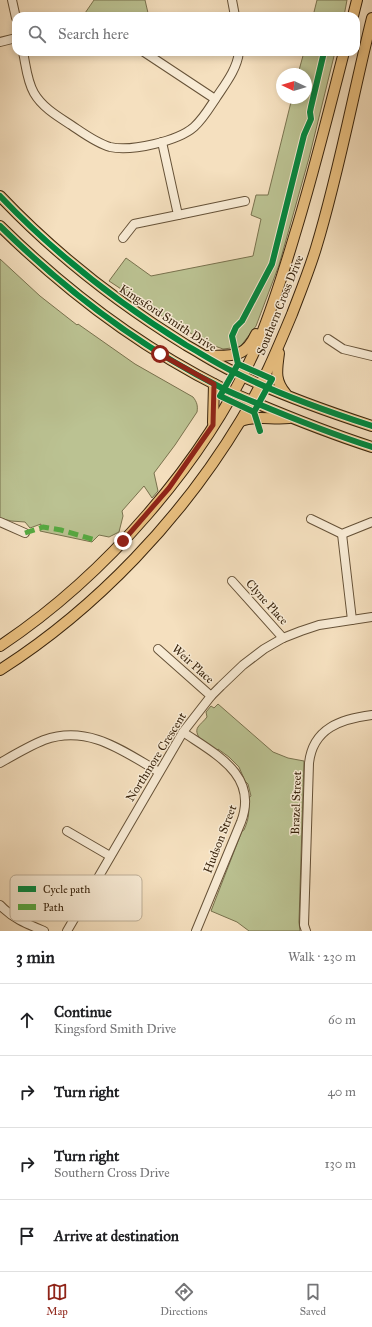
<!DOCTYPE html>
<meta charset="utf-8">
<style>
:root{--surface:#fff;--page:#f6f6f6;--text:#202124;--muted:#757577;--line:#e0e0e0;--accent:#8f2418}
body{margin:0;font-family:"IM FELL Great Primer",serif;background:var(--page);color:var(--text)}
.compass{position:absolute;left:276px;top:68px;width:36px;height:36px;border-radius:50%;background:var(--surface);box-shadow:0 2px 6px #0003;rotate:274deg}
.stop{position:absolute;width:12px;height:12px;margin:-9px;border:3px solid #8f2418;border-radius:50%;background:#fff}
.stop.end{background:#8f2418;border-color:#fff;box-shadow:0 1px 4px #0008}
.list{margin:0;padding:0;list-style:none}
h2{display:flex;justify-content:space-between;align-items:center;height:52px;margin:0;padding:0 16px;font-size:17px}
h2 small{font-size:13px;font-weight:400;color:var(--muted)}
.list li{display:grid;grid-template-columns:26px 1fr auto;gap:12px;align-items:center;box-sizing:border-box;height:72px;padding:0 16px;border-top:1px solid var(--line)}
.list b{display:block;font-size:15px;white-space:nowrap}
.list p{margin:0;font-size:13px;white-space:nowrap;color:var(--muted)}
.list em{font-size:13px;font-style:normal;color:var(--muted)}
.icon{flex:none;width:22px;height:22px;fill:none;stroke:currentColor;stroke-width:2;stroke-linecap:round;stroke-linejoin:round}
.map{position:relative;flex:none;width:372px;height:931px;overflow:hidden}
.search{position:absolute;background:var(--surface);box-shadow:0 2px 6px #0003;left:12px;right:12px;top:12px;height:44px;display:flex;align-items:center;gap:10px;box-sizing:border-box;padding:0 14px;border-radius:12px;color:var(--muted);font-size:15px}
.sheet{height:340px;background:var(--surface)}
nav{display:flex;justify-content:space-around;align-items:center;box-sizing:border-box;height:56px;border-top:1px solid var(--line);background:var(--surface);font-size:11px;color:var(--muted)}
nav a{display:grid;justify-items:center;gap:2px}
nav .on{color:var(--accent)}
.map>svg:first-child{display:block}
.green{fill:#bbc292;stroke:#79724e}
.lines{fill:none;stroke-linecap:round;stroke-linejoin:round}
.minor-casing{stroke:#665238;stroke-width:10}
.major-casing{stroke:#37220b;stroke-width:12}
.minor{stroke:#f8ebd5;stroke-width:8}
.major{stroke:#eac080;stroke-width:10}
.quiet{stroke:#55aa41;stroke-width:5;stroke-dasharray:10 5;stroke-linecap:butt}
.cycleway-casing{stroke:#f8ebd5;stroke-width:8}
.cycleway{stroke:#00873e;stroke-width:6}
.route{stroke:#8f2418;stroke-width:5}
.labels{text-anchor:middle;stroke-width:3;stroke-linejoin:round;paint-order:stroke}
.street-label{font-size:12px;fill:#37220b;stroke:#f8ebd5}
.key{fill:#f8ebd5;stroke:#beaf98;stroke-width:1}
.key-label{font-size:11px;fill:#37220b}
</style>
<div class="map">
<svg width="372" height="931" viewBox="0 0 372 931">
<rect width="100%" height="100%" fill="#f5e0bf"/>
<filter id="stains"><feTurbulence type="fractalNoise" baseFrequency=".005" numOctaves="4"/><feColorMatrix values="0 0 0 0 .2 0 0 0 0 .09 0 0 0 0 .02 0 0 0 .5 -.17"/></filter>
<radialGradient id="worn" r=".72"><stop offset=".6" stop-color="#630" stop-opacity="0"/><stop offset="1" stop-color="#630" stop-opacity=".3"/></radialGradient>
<g class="green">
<polygon points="94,0 145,0 148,13 134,16 83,16"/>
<polygon points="317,0 347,0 344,16 313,16"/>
<polygon points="304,52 335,52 309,158 279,265 256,326 240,347 223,349 212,345 174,324 109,281 126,258 151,276 253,256 261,219 251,215 256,195 268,195 292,98 306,98 306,74 298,74"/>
<path d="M0,259l40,37 37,29 1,-1 57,40 58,33c4,5 5,9 4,15l-22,33 -21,28 4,18 -6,7 -8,-12 -22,25 1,5 -4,16 -10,5 -10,-2 -7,7 -52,-11 1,-7 -11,4 -5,-6 -14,-1 -11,-3z"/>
<path d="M218,704l55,48 15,6 16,3 -5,161 1,9h-51l-12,-9 -26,-11 31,-80 2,-1c6,-14 5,-18 4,-32l3,-2 -3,-12 -3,-3 -6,-14 -10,-10 -11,-8 -2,3c-6,-4 -24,-16 -18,-25 2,-3 6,-6 9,-10l-1,-5 5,-6 3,2z"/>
</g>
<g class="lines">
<defs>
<g id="minor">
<polyline points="12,0 16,18"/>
<polyline points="232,0 235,16"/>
<polyline points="0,42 16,38"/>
<path d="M23,52c3,14 4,29 11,41 8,14 23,23 37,32 12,8 25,18 39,22 21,5 68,-6 84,-20 9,-8 16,-20 22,-29 10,-15 21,-29 23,-46"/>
<polyline points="144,52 215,99"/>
<polyline points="178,215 245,201"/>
<polyline points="123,238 134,224 178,215 162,142"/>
<polyline points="328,339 343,349 372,356"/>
<polyline points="311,519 342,534 372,522"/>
<polyline points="0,522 25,533"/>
<polyline points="342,534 352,620"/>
<polyline points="232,581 283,638"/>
<polyline points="158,649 211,696"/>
<path d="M183,732c32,22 76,43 58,90l-45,109"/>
<path d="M0,763c14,-8 29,-17 44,-23 44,-16 79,11 115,32"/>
<polyline points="67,831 110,856"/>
<path d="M0,905c12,13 27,19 44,26"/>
<polyline points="67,931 183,732 211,696 221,686 243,665 264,649 283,638 301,631 319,625 372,617"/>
<path d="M306,931l-2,-6 5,-162c4,-35 32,-44 63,-48"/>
</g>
<g id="major">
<polyline points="353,16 357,0"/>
<path d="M0,196c55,58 118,107 186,149 16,9 31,19 48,27 43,22 92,39 138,54"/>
<path d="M0,226c66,65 140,121 222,162 11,6 23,10 34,15 38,16 76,31 116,44"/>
<path d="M279,353c-2,17 -5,27 7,41"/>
<path d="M206,356c24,-1 38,4 50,-22"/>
<path d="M241,421c16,-6 31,-1 48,-3"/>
<polyline points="213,423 214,384"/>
<path d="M0,646c105,-70 204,-183 256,-298 15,-36 27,-74 38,-111 19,-61 34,-123 50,-185"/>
<path d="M0,670c97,-62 182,-152 241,-250 21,-34 36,-70 51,-106 8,-21 17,-43 24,-66 23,-75 37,-154 56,-230"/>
</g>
</defs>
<use href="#minor" class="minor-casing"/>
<use href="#major" class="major-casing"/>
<use href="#minor" class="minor"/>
<use href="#major" class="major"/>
<polyline class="quiet" points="25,533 43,527 61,530 95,540"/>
<defs>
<g id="cycleway">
<path d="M0,196c55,58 118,107 186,149 16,9 31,19 48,27 43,22 92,39 138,54"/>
<path d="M0,226c66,65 140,121 222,162 11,6 23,10 34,15 38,16 76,31 116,44"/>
<polyline points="238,364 272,379 254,412 260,431"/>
<polyline points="254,412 220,396 238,364 232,336 236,327 242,321 272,264 304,135 311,119 310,112 311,107 324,52"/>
</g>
</defs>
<use href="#cycleway" class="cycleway-casing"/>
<use href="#cycleway" class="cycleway"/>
</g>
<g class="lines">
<polyline class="route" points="123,541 169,488 213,425 214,384 160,354"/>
</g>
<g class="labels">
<g class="street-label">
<text transform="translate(280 305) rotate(-68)" y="4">Southern Cross Drive</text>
<text transform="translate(168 318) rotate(33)" y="4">Kingsford Smith Drive</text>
<text transform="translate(267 602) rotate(48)" y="4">Clyne Place</text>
<text transform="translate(193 664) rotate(42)" y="4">Weir Place</text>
<text transform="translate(156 757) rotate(-58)" y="4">Northmore Crescent</text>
<text transform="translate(296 803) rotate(-88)" y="4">Brazel Street</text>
<text transform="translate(220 839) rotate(-69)" y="4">Hudson Street</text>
</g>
</g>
<rect x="10" y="875" width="132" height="46" rx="6" class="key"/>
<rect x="18" y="886" width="18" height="6" fill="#00873e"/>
<rect x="18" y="904" width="18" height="6" fill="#55aa41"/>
<g class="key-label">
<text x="43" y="893">Cycle path</text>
<text x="43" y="911">Path</text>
</g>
<rect width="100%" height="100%" filter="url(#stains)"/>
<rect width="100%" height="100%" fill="url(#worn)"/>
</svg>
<svg class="compass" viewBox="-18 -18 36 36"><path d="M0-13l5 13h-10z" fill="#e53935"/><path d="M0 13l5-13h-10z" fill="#757577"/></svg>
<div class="stop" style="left:160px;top:354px"></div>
<div class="stop end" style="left:123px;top:541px"></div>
<div class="search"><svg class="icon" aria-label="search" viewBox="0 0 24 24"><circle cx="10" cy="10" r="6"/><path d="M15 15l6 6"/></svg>Search here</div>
</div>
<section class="sheet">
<h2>3 min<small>Walk · 230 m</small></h2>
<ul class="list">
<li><svg class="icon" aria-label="ahead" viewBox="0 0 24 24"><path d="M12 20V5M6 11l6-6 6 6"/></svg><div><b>Continue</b><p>Kingsford Smith Drive</p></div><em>60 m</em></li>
<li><svg class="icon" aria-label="right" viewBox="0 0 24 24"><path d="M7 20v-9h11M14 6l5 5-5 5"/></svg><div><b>Turn right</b></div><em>40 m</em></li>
<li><svg class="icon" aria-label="right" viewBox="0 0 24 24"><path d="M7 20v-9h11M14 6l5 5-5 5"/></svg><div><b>Turn right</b><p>Southern Cross Drive</p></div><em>130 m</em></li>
<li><svg class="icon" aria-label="arrive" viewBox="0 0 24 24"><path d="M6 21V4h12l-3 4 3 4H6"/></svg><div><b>Arrive at destination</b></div></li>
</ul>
</section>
<nav>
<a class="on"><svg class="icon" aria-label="map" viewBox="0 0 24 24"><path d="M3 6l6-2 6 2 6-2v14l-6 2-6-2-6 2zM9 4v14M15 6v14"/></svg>Map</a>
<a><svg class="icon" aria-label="directions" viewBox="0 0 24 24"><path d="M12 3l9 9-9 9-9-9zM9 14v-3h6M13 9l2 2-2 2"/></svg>Directions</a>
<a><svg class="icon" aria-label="saved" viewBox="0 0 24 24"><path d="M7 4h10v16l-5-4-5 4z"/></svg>Saved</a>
</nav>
